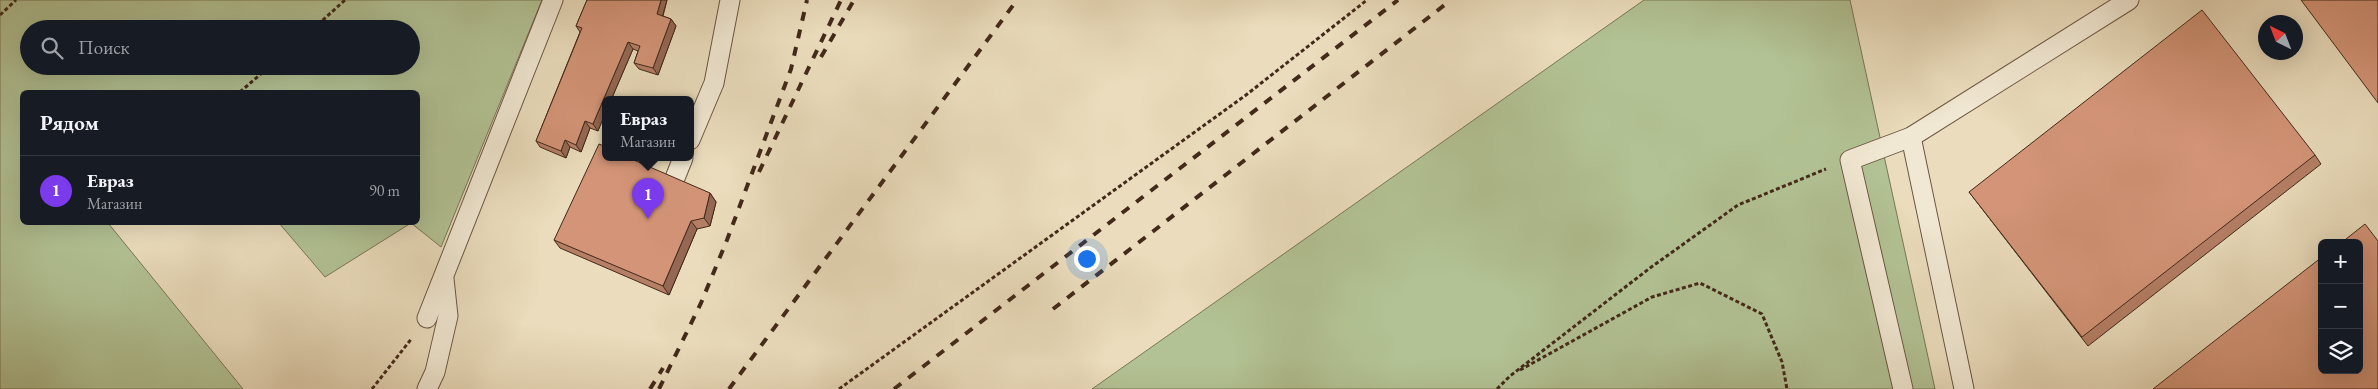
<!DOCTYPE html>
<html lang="ru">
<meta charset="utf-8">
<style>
:root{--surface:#171b24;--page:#242831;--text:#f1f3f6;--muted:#9ea1a6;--line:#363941;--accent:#7c3aed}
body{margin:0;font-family:"EB Garamond",serif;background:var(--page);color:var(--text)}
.controls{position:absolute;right:15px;bottom:15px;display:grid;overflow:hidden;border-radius:8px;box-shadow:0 5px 20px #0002}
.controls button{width:45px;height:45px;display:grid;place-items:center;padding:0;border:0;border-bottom:1px solid var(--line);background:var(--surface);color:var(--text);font:25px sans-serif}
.compass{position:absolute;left:2258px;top:15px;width:45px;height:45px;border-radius:50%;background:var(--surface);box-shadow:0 5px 20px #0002;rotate:318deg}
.you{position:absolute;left:1086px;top:258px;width:18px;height:18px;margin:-12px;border:4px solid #fff;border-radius:50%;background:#1a73e8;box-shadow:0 0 0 8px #1a73e833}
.badge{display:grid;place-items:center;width:32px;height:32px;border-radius:50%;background:var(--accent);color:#fff;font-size:16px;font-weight:700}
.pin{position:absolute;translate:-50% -41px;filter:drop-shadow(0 1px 2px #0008)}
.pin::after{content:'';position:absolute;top:26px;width:18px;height:15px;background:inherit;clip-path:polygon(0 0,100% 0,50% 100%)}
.popup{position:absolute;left:602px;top:96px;width:92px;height:65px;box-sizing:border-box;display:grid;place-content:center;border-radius:8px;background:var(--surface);filter:drop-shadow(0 1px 4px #0005);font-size:16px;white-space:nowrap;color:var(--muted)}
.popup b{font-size:19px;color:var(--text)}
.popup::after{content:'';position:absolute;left:50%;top:100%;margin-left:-10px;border:10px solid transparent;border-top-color:var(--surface)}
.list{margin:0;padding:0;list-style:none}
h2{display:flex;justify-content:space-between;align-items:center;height:65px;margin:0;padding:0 20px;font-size:21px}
h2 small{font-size:16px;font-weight:400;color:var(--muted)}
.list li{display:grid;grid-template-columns:32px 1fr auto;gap:15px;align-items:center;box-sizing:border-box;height:70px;padding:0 20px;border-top:1px solid var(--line)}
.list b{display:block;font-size:19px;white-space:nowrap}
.list p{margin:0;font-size:16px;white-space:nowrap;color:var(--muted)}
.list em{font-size:16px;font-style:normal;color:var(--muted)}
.icon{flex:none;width:28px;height:28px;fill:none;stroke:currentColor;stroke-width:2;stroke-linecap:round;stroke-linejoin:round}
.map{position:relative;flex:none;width:2378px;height:389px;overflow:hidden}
.search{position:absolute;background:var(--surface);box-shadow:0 5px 20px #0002;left:20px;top:20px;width:400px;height:55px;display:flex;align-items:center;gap:12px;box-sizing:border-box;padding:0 18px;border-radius:28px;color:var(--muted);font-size:19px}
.panel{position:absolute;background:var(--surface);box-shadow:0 5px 20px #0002;left:20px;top:90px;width:400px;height:135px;border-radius:8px}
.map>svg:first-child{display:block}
.green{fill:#b2c294;stroke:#7a7657;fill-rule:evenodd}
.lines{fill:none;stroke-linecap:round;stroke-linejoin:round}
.lane-casing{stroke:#6d5642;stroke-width:21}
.path{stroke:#43291a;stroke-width:3;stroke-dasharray:4 2.5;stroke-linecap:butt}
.lane{stroke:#f1e8d3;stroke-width:19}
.rail{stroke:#43291a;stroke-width:4;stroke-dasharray:9 9;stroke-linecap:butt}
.wall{fill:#b57f66;stroke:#43291a}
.shaded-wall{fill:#946853;stroke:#43291a}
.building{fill:#d39477;stroke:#43291a}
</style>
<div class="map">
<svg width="2378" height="389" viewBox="0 0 2378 389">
<rect width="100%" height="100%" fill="#eadcbc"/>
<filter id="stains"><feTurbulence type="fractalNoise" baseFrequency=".004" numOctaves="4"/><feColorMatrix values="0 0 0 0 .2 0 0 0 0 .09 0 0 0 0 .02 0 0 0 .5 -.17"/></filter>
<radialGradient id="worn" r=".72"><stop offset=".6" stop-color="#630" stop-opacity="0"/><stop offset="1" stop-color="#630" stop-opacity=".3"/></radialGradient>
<g class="green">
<path d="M0,0h542l-101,247 -30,-24 -86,54 -46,-54 139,-1v-130h-396v130l86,1 135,166h-243zM29,29h382v37h-382z"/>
<polygon points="1644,0 1850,0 1935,389 1092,389"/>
</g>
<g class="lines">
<defs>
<g id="lane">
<polyline points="1911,137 1964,389"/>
<polyline points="690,140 714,83 730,0"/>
<polyline points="673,183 683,158"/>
<polyline points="427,318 553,0"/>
<polyline points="427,389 435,372 448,316 444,279"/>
<polyline points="1903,389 1850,160 1911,137 2129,0"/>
</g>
</defs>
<use href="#lane" class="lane-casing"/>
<g class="path">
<polyline points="0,15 16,0"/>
<polyline points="313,29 345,0"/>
<polyline points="240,92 270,66"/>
<polyline points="1520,370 1652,297 1700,283 1762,314 1782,362 1787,389"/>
<polyline points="372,389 412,338"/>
<polyline points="839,389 1246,95 1367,0"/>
<polyline points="1497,389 1510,376 1650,268 1738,205 1826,169"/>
</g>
<use href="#lane" class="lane"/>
<g class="rail">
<polyline points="821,57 854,0"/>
<polyline points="759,172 841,0"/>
<polyline points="1053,309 1451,0"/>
<polyline points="650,389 663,368"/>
<polyline points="659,389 701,303 727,240 791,69 807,0"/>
<polyline points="729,389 1017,0"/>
<polyline points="894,389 1398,0"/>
</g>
</g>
<g class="wall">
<polygon points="587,0 667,0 663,16 671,19 676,26 658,75 639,69 634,63 638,51 633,49 611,100 606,100 598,131 590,128 581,152 570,147 566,158 540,147 536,141 580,32 576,26"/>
<polygon points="2315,155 2321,164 2088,346 1969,192"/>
<polygon points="710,193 716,202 710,226 697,229 669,295 560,248 554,240"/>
</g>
<g class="shaded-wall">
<polygon points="661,0 667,0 661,21 657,14"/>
<polygon points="671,19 676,26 658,75 653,68"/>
<polygon points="628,42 633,49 611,100 606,100 606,112 598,131 593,124"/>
<polygon points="585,121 590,128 581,152 576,145"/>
<polygon points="565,140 570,147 566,158 561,151"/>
<polygon points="710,193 716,202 710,226 704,218"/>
<polygon points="691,221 697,229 669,295 663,286"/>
</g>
<g class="building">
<polygon points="587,0 661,0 657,14 671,19 653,68 634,63 640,46 628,42 593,124 585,121 576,145 565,140 561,151 536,141 582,28 576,26"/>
<polygon points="2301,0 2378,0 2378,103"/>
<polygon points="2202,10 2315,155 2082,337 1969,192"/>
<polygon points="599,144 606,147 606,158 629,158 710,193 704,218 691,221 663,286 554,240"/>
<polygon points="2365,224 2378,241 2378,389 2153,389 2322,257 2322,370 2359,370 2359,243 2341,243"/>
</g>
<rect width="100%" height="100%" filter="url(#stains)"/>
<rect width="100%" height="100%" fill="url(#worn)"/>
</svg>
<div class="controls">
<button>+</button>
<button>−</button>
<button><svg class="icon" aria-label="layers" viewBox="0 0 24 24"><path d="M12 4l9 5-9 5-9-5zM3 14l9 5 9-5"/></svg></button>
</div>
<svg class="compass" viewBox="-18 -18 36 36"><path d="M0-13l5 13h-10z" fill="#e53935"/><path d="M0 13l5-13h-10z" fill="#9ea1a6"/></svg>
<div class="you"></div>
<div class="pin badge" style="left:648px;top:219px">1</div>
<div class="popup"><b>Евраз</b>Магазин</div>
<div class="search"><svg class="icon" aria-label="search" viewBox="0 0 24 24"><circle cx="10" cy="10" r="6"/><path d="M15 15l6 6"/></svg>Поиск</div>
<section class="panel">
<h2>Рядом<small></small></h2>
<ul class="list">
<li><span class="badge">1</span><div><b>Евраз</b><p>Магазин</p></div><em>90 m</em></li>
</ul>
</section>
</div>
